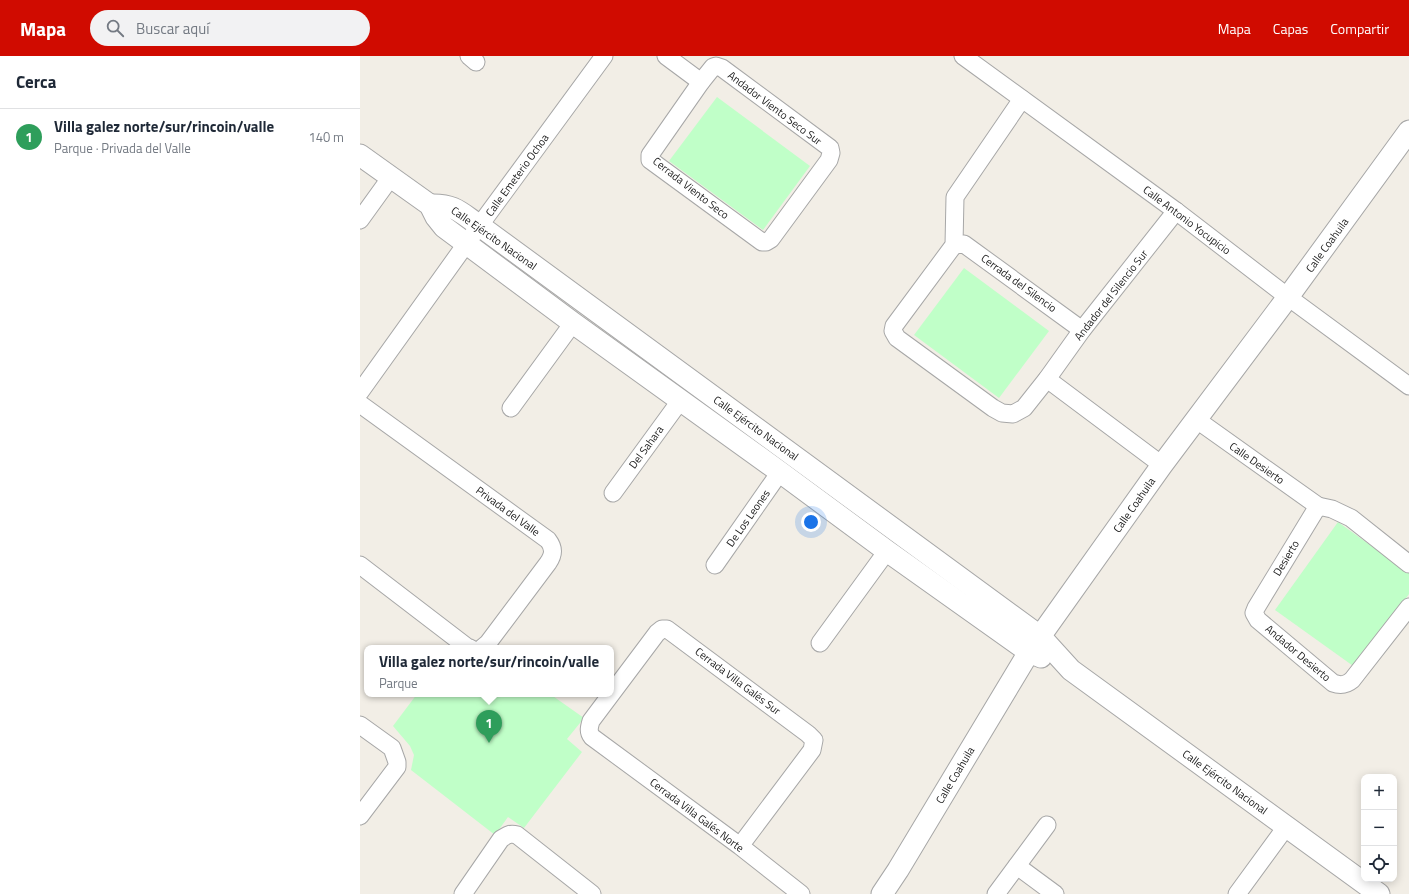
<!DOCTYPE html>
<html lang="es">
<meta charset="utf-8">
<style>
:root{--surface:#fff;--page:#f2f2f3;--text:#1f2937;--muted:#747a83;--line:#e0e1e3;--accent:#d00b00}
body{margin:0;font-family:"Titillium Web",sans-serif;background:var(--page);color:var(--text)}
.controls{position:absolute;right:12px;bottom:12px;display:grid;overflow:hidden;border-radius:8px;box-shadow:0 2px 10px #0003}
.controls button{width:36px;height:36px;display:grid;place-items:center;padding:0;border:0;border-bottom:1px solid var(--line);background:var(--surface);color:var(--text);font:20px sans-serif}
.you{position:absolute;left:451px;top:466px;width:14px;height:14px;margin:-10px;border:3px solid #fff;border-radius:50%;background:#1a73e8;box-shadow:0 0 0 6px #1a73e833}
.badge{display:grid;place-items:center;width:26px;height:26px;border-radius:50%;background:var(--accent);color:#fff;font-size:13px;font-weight:700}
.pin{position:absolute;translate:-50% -33px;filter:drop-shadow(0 1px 2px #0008)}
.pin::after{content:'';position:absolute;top:21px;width:14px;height:12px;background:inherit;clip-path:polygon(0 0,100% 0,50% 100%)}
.popup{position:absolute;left:4px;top:589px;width:250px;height:52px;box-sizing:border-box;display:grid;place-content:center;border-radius:8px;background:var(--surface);filter:drop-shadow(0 1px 3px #0005);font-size:13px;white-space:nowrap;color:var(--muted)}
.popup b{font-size:15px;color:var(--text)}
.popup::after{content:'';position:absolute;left:50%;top:100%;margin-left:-8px;border:8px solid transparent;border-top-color:var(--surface)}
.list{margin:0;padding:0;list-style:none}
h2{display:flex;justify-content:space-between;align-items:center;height:52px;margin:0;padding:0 16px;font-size:17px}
h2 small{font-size:13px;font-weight:400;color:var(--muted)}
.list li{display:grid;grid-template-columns:26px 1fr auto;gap:12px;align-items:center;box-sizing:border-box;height:56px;padding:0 16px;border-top:1px solid var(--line)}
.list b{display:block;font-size:15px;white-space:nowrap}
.list p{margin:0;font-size:13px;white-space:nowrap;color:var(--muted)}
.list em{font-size:13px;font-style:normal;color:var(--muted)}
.icon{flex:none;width:22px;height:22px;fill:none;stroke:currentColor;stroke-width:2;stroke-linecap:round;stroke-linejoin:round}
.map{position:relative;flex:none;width:1049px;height:838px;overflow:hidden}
header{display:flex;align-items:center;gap:24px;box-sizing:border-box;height:56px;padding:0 20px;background:var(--accent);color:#fff}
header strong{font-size:19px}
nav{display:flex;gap:22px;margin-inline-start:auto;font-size:14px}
.search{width:280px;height:36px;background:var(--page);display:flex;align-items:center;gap:10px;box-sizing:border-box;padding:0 14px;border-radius:22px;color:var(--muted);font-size:15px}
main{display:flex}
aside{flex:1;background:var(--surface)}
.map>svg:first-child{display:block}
.park{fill:#c0ffc8}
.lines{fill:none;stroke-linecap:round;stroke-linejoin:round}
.minor-casing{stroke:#a7a7a7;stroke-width:19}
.tertiary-casing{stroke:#a7a7a7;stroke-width:23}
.minor{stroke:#fff;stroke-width:17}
.tertiary{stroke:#fff;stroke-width:21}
.labels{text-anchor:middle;stroke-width:3;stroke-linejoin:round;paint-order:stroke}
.street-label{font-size:11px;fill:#202020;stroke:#fff}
</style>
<header>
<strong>Mapa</strong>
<div class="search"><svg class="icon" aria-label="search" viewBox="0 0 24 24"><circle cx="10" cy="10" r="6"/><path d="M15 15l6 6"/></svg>Buscar aquí</div>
<nav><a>Mapa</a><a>Capas</a><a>Compartir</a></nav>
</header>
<main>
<aside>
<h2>Cerca<small></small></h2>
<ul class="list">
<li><span class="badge" style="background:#2e9e5b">1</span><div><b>Villa galez norte/sur/rincoin/valle</b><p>Parque · Privada del Valle</p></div><em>140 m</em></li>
</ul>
</aside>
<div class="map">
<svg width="1049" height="838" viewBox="0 0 1049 838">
<rect width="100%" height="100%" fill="#f2eee6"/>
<g class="park">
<polygon points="357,41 450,110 403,174 309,105"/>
<polygon points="604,212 689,275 639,342 554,279"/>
<polygon points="978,466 1049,517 1049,538 996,612 915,554"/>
<polygon points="57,638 190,638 224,662 207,683 222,696 164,772 148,761 135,779 51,714 54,699 50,690 33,670"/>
</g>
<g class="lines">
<defs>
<g id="minor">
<polyline points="109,0 116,6"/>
<polyline points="306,0 341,26"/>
<polyline points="603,0 816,155 928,241 1049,330"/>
<polygon points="356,10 362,12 470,92 471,97 469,104 411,183 406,186 402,186 290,104 290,99 341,26 353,11"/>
<polyline points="662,43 595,141 594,189 534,270 533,275 537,282 633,352 642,357 653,358 664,352 687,323 722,274 816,155"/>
<polyline points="0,164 31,121"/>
<polyline points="594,189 604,188 722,274"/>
<polyline points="687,323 802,409"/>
<polyline points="0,336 106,188 244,0"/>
<path d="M0,348l188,136c6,8 6,14 0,23l-60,80 -6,5"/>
<polyline points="151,352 213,267"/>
<polyline points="837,364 958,450"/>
<polyline points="253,437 320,345"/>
<path d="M1049,508l-58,-46 -19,-9 -14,-3 -62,102 -2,5 4,7 75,63c8,3 13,2 19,-3l57,-73"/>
<polyline points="0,509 107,591 110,592"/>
<polyline points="355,509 420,416"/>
<polyline points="460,587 527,495"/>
<polyline points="0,669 32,692 37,706 37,711 0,760"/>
<path d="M380,790l72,-96 2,-10 -6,-6 -141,-105h-5l-5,4 -66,88c-2,7 -3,11 1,16l148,109 61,48"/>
<polyline points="657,810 695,838"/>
<path d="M103,838l38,-55c6,-4 9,-6 16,-4l75,59"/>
<polyline points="636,838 687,769"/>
<polyline points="877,838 926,771"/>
</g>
<g id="tertiary">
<polyline points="0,99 70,149 76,161 84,171 213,267 420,416 527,495 669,596 681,601"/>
<path d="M70,149c25,-1 31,8 50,21l561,411 30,33 308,224"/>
<polyline points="522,838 538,814 669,596 802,409 928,241 1049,75"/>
</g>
</defs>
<use href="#minor" class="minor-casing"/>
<use href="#tertiary" class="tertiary-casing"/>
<use href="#minor" class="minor"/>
<use href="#tertiary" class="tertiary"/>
</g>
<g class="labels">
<g class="street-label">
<text transform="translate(415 52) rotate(37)" y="4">Andador Viento Seco Sur</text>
<text transform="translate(157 119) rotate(-54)" y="4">Calle Emeterio Ochoa</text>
<text transform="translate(331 132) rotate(38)" y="4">Cerrada Viento Seco</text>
<text transform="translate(827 164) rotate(37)" y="4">Calle Antonio Yocupicio</text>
<text transform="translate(134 182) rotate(35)" y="4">Calle Ejército Nacional</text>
<text transform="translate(967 189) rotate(-54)" y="4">Calle Coahuila</text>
<text transform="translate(659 227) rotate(36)" y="4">Cerrada del Silencio</text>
<text transform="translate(751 239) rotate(-52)" y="4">Andador del Silencio Sur</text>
<text transform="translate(396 372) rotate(36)" y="4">Calle Ejército Nacional</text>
<text transform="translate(286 391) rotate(-54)" y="4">Del Sahara</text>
<text transform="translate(897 407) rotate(35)" y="4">Calle Desierto</text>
<text transform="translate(774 449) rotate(-55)" y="4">Calle Coahuila</text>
<text transform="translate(148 455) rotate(36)" y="4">Privada del Valle</text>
<text transform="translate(388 462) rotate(-55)" y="4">De Los Leones</text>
<text transform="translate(926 502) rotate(-59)" y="4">Desierto</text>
<text transform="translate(938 597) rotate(40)" y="4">Andador Desierto</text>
<text transform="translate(378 625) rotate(37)" y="4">Cerrada Villa Galés Sur</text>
<text transform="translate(595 719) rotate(-59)" y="4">Calle Coahuila</text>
<text transform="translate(865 726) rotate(36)" y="4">Calle Ejército Nacional</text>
<text transform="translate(337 759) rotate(37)" y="4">Cerrada Villa Galés Norte</text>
</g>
</g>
</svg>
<div class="controls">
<button>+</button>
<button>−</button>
<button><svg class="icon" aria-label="locate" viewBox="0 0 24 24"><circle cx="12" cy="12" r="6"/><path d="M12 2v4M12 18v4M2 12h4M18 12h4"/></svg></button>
</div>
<div class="you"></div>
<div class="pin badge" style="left:129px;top:687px;background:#2e9e5b">1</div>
<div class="popup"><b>Villa galez norte/sur/rincoin/valle</b>Parque</div>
</div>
</main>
